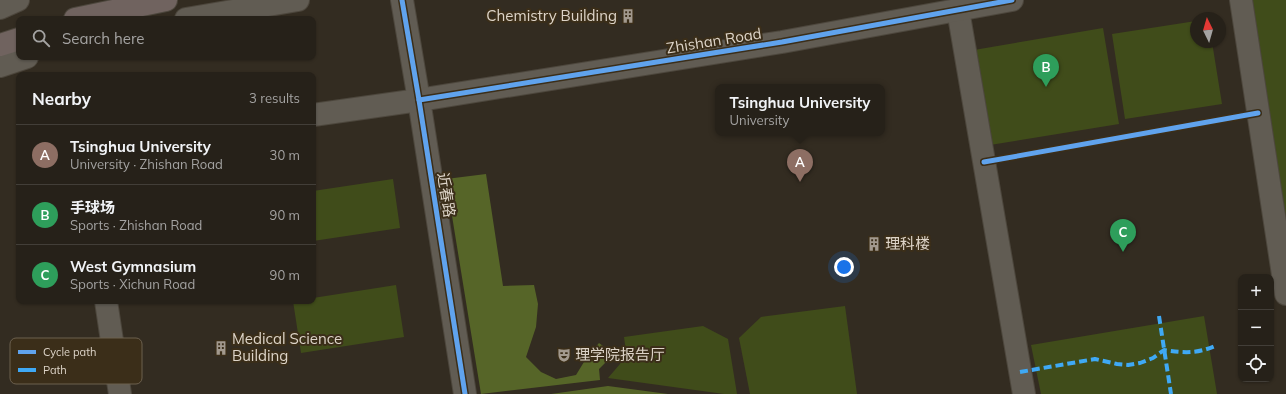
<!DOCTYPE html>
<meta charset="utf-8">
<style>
:root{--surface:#262119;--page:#2e2922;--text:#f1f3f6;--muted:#a4a3a2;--line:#423e38;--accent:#1a73e8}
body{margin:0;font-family:Mulish,"Noto Sans SC",sans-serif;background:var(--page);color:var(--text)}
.controls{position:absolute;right:12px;bottom:12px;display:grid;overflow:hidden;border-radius:8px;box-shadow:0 1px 3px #0004}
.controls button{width:36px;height:36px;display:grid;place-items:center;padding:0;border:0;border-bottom:1px solid var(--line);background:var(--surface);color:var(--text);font:20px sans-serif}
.compass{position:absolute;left:1190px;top:12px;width:36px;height:36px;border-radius:50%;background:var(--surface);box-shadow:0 1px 3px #0004;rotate:355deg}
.you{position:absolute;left:844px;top:267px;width:14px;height:14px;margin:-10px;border:3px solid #fff;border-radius:50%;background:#1a73e8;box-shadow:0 0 0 6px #1a73e833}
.badge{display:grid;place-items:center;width:26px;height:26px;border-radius:50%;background:var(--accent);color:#fff;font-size:13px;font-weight:700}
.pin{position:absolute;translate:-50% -33px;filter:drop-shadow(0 1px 2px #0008)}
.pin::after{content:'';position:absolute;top:21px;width:14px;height:12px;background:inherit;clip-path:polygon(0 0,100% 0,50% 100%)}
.popup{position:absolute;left:715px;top:84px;width:170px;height:52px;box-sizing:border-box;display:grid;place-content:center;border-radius:8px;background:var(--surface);filter:drop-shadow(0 1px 3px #0005);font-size:13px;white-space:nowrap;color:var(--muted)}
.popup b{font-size:15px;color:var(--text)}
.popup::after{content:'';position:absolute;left:50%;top:100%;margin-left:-8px;border:8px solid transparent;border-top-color:var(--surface)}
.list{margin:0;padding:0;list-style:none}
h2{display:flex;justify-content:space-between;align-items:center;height:52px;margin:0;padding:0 16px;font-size:17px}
h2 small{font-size:13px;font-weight:400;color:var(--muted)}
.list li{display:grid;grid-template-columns:26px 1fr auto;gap:12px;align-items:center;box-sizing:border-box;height:60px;padding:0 16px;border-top:1px solid var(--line)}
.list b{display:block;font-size:15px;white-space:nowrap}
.list p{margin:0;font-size:13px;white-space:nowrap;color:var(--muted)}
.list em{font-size:13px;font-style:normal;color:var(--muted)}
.icon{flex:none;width:22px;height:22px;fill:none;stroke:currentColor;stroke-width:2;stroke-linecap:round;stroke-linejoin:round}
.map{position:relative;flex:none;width:1286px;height:394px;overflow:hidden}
.search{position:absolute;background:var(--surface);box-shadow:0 1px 3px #0004;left:16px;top:16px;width:300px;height:44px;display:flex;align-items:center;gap:10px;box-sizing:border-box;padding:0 14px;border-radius:8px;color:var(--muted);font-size:15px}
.panel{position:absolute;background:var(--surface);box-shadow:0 1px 3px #0004;left:16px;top:72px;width:300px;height:232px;border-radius:8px}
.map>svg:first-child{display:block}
.green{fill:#404c1a}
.forest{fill:#566528}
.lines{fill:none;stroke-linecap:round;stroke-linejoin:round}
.minor-casing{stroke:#4d473d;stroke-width:24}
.major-casing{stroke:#4d473d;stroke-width:24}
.minor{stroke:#615c53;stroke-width:22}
.major{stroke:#70635f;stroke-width:22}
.quiet{stroke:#3fa9f5;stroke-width:4;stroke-dasharray:8 4;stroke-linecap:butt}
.cycleway-casing{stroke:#3b2e19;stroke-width:8}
.cycleway{stroke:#60a3ed;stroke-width:5}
.labels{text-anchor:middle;stroke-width:4;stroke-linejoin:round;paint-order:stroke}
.poi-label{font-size:15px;fill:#ddd4c8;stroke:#3b2e19;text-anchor:start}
.street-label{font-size:15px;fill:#ddd4c8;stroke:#3b2e19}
.key{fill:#3b2e19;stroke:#6c604e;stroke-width:1}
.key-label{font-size:11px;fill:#ddd4c8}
</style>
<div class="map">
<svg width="1286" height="394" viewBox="0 0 1286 394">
<rect width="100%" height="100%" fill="#332c21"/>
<g class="green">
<polygon points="1251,0 1286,0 1286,218"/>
<polygon points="1196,21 1196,42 1212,42 1222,104 1125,119 1112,34"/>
<polygon points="1103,28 1119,124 990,145 974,50"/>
<polygon points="393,179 400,228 313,241 313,191"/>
<polygon points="396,285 404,337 301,353 293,301 313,301 313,298"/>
<polygon points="845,306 857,394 750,394 739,338 761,317"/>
<polygon points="1204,316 1217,394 1041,394 1031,345"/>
<polygon points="703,326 728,339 737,394 724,394 608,378 620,364 626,352 624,337"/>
</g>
<g class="forest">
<polygon points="486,174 503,286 534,285 538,304 536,327 526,357 541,372 556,379 576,375 587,357 599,343 611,352 605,363 599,369 600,380 481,394 446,179"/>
<polygon points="608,386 668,394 551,394"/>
</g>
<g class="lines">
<defs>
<g id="minor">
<polyline points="402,0 419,100 465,394"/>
<polyline points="1241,0 1286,294"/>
<polyline points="0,8 18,0"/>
<polyline points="958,10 1024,394"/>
<polyline points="186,19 298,0"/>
<polyline points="0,66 27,57"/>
<polyline points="313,115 419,100 782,42 1012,0"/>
<polyline points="106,301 120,394"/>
</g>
<g id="major">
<polyline points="75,19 166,0"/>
<polyline points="0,45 19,39"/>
</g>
</defs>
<use href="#minor" class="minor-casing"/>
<use href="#major" class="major-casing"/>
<use href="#minor" class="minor"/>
<use href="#major" class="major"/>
<g class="quiet">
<polyline points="1159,316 1171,394"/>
<path d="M1020,372l75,-13 22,5 11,1 12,-2 13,-5 11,-8c20,3 32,4 51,-4"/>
</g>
<defs>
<g id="cycleway">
<polyline points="402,0 419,100 465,394"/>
<polyline points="419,100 782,42 1012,0"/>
<polyline points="984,162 1258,113"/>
</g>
</defs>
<use href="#cycleway" class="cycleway-casing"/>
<use href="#cycleway" class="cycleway"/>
</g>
<defs>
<symbol id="building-bare" viewBox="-9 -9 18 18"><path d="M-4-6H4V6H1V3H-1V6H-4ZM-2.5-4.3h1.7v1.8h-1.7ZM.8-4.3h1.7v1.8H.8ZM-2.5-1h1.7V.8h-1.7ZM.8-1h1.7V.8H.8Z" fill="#a2998e" stroke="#3b2e19" stroke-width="2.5" paint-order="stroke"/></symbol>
<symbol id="theatre-bare" viewBox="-9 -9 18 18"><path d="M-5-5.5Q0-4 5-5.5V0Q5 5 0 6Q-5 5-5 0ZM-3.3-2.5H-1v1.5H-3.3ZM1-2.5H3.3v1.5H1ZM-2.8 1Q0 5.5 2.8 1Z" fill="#a2998e" stroke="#3b2e19" stroke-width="2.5" paint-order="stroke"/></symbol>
</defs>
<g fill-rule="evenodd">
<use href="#building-bare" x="618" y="6" width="20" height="20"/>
<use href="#building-bare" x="864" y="234" width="20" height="20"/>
<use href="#building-bare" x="211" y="338" width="20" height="20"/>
<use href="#theatre-bare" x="554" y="345" width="20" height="20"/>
</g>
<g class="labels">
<g class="poi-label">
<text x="617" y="21" text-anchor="end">Chemistry Building</text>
<text x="885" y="249">理科楼</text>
<text x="232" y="344">Medical Science<tspan x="232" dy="17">Building</tspan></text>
<text x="575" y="360">理学院报告厅</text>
</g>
<g class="street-label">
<text transform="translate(714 41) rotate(-9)" y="5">Zhishan Road</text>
<text transform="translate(446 195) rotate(81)" y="5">近春路</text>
</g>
</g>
<rect x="10" y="338" width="132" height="46" rx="6" class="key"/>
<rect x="18" y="350" width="18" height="4" fill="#60a3ed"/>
<rect x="18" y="368" width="18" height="4" fill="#3fa9f5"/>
<g class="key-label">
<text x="43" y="356">Cycle path</text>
<text x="43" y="374">Path</text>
</g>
</svg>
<div class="controls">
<button>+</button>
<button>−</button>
<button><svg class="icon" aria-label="locate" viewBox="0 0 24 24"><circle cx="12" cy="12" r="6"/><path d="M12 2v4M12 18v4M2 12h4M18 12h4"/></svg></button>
</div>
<svg class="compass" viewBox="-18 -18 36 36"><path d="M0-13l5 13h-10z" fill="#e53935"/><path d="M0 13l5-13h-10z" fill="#a4a3a2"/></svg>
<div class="you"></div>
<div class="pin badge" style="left:800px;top:182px;background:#8d6e63">A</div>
<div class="popup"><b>Tsinghua University</b>University</div>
<div class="pin badge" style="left:1046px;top:87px;background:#2e9e5b">B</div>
<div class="pin badge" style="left:1123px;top:252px;background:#2e9e5b">C</div>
<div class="search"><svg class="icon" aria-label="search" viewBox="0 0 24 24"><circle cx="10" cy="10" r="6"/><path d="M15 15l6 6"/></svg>Search here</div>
<section class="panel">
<h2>Nearby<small>3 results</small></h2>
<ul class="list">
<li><span class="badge" style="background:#8d6e63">A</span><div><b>Tsinghua University</b><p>University · Zhishan Road</p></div><em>30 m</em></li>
<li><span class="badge" style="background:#2e9e5b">B</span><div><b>手球场</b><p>Sports · Zhishan Road</p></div><em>90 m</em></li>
<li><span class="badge" style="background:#2e9e5b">C</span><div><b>West Gymnasium</b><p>Sports · Xichun Road</p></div><em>90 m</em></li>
</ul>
</section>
</div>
